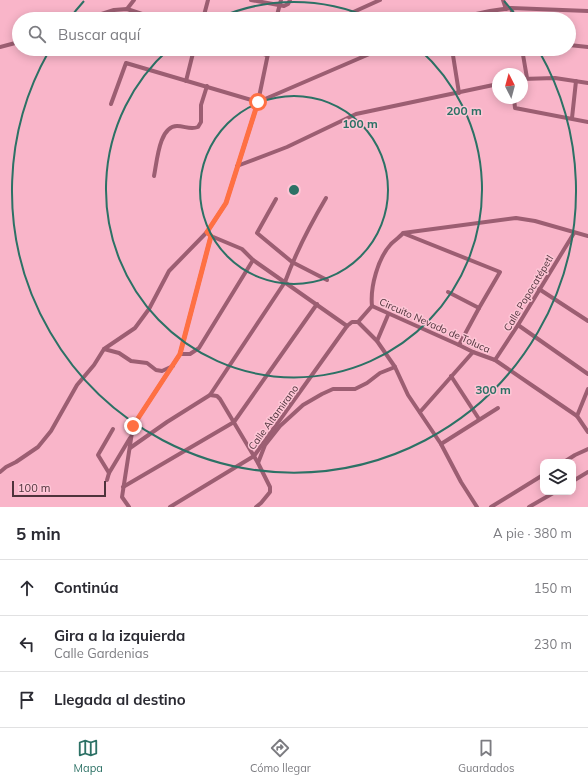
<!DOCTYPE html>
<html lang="es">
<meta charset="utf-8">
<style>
:root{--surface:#fff;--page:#f2f2f3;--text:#2b2b33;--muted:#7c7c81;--line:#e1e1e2;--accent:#2c7165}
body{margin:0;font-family:Mulish,sans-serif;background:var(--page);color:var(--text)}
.controls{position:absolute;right:12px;bottom:12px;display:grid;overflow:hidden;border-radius:8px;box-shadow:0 2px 10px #0003}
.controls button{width:36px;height:36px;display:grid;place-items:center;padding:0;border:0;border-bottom:1px solid var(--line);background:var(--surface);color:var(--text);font:20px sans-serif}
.compass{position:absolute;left:492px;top:68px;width:36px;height:36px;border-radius:50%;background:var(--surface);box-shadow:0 2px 10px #0003;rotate:354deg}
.scale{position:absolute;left:12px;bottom:10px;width:94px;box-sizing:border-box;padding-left:4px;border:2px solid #4e333b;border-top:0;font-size:11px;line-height:14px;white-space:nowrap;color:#4e333b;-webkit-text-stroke:3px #fec6d6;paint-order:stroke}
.stop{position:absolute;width:12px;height:12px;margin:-9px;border:3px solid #ff7043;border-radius:50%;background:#fff}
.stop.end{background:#ff7043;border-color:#fff;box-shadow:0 1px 4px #0008}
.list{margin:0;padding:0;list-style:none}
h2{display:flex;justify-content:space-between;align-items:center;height:52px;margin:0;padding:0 16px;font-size:17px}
h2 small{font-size:13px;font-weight:400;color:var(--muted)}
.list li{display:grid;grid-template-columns:26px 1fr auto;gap:12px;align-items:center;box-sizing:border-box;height:56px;padding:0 16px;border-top:1px solid var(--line)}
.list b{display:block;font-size:15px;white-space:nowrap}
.list p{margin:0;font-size:13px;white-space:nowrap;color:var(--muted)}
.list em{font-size:13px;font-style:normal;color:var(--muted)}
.icon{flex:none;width:22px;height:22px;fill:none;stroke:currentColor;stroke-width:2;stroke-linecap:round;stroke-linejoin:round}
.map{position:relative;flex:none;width:588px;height:507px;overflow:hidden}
.search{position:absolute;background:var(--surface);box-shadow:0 2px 10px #0003;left:12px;right:12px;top:12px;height:44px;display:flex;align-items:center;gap:10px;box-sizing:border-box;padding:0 14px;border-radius:22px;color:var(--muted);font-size:15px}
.sheet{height:220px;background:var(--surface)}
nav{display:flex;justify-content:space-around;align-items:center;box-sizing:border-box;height:56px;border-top:1px solid var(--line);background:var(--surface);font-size:11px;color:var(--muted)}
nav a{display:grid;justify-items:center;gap:2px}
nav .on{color:var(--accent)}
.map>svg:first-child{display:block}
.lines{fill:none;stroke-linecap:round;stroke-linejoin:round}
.street{stroke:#9c5e72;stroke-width:4}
.route{stroke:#ff7043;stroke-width:5}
.ring{fill:none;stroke:#2c7165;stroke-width:2}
.labels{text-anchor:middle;stroke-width:3;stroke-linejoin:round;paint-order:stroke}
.street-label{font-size:10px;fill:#4e333b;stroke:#fec6d6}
.centre{fill:#2c7165;stroke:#fec6d6;stroke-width:2}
.ring-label{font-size:12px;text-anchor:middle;font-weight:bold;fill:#2c7165;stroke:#fec6d6;stroke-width:3;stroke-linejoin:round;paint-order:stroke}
</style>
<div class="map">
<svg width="588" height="507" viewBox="0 0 588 507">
<rect width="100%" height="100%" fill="#f9b5c9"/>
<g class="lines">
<g class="street">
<polyline points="251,0 284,6 288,4 290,0"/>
<polyline points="503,0 506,9"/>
<polyline points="511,8 514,19"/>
<polyline points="127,9 134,0"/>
<polyline points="86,19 114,10 127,9 157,19"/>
<polyline points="203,19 208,0"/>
<polyline points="276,19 281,0"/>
<polyline points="338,19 380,0"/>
<polyline points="453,19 490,11 511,8 588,11"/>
<polyline points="569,45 588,47"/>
<polyline points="0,47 19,42"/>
<polyline points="246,49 267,55 279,49"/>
<polyline points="452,49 459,93"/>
<polyline points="522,49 527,78"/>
<polyline points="453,53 482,49"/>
<polyline points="522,79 555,78 588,83"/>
<polyline points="186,81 194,49"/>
<polyline points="514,98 515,108 588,122"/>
<polyline points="111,104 126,63 258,102 381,49"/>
<polyline points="572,118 576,81"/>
<polyline points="237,166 287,147 356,114 498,84"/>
<path d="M154,176c3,-14 5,-50 23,-50 8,0 13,4 21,1l3,-5v-17l6,-19"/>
<polyline points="276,199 257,233 292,262 327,280"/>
<polyline points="405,234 500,272 479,308 459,345"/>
<polyline points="211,236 242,249 253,260 347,326"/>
<polyline points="539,289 588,321"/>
<polyline points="448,292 479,308"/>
<path d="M372,306c-2,-19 6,-48 19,-62 4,-4 9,-7 12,-11l113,-15 19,3 53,15"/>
<polyline points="372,306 459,345 473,352 495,360 533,386 577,416 588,432"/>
<polyline points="358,322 372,306"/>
<polyline points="518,325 588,374"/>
<polyline points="377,341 388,315"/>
<polyline points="104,349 119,353 131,361 147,363 156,370 162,371 173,366"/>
<polyline points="180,354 190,354 199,348 253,260"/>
<polyline points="495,360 518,325 574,233"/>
<polyline points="451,376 479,419"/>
<polyline points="210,395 217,396 220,399 258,463 270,487 270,492 261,503 256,507"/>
<polyline points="420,412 473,352"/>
<polyline points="577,416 588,389"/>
<polyline points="441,444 498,408"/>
<path d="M130,448l37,-26 43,-27 75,-113c11,-30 25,-57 41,-84"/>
<polyline points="564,462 575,455 588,449"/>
<polyline points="258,463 265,445 280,426 303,405 322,394 333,389 355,389 367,383 380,373 395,367"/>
<polyline points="0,472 6,467 16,462 38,447 51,431 77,385 94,365 104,349 135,328 149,309 169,271 207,232 226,203 258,102 269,49"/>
<polyline points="109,473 98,455 113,429"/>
<polyline points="107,480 109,473 130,438"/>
<polyline points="573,481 588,472"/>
<polyline points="123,487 234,422 317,304"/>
<polyline points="129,507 122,497 133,426 180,354 211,236 207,232"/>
<polyline points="170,507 254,456 347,326 352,322 358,322 377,341 395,367 408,395 441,444 461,482 477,507"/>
<polyline points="491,507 543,475"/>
<polyline points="529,507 555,492"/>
</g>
</g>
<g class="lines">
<polyline class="route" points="133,426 180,354 211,236 207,232 226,203 258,102"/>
</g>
<g class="ring">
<circle cx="294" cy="190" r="94"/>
<path d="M216 19A188 188 0 0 1 372 19M419 49A188 188 0 1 1 169 49"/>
<path d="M70 18A282 282 0 0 1 84 1M504 1A282 282 0 0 1 518 18M539 51A282 282 0 1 1 49 51"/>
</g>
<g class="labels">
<g class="street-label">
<text transform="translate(528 293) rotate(-59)" y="4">Calle Popocatépetl</text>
<text transform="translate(435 325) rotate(24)" y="4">Circuito Nevado de Toluca</text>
<text transform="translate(273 417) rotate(-54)" y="4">Calle Altamirano</text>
</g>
</g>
<circle cx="294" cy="190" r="6" class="centre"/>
<g class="ring-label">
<text x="464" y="115">200 m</text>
<text x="360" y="128">100 m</text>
<text x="493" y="394">300 m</text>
</g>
</svg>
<div class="controls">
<button><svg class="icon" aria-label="layers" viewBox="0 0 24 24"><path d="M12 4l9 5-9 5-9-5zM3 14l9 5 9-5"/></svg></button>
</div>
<svg class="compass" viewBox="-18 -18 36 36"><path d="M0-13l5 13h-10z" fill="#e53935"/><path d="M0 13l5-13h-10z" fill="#7c7c81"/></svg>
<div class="scale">100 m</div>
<div class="stop" style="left:258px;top:102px"></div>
<div class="stop end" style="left:133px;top:426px"></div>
<div class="search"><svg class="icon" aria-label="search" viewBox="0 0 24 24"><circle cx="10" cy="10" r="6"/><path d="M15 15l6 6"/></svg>Buscar aquí</div>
</div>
<section class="sheet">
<h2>5 min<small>A pie · 380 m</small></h2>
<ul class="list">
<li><svg class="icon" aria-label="ahead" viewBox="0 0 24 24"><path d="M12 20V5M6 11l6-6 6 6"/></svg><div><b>Continúa</b></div><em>150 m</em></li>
<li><svg class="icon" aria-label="left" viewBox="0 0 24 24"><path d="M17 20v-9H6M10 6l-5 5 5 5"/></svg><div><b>Gira a la izquierda</b><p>Calle Gardenias</p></div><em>230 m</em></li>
<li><svg class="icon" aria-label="arrive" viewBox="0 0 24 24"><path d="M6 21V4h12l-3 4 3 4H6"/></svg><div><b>Llegada al destino</b></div></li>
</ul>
</section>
<nav>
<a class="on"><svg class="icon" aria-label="map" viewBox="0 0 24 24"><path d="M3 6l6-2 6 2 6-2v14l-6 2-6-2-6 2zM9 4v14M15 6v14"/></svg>Mapa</a>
<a><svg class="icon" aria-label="directions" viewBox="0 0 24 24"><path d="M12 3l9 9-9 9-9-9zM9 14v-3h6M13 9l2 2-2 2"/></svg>Cómo llegar</a>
<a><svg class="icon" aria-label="saved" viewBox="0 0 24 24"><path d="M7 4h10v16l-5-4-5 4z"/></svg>Guardados</a>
</nav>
